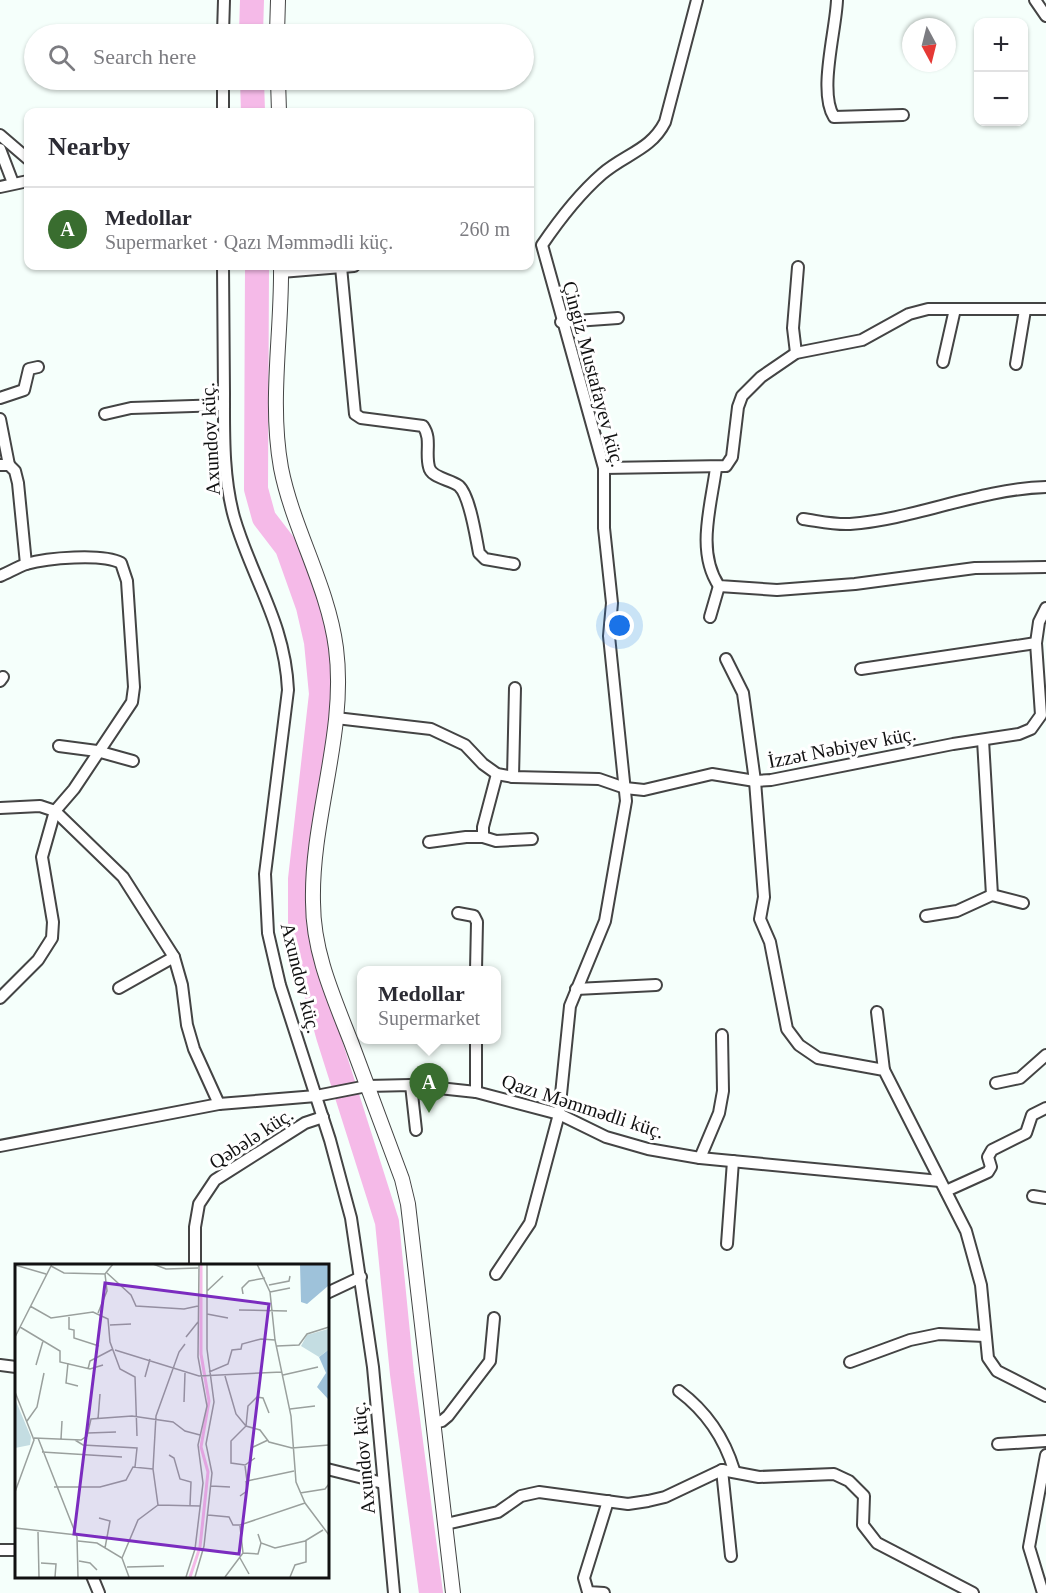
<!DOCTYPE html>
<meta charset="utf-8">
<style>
:root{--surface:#fff;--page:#f2f2f3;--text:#2b2b33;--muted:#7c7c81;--line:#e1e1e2;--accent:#396d2f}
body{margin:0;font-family:Georgia,serif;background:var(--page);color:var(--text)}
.controls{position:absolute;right:18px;top:18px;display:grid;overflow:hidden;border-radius:12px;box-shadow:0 2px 4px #0004}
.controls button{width:54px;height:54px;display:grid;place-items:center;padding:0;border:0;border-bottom:2px solid var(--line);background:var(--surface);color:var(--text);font:30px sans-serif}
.compass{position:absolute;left:902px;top:18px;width:54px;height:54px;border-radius:50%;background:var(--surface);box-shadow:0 2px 4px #0004;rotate:173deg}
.you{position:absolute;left:620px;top:626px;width:21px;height:21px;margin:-15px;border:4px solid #fff;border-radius:50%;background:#1a73e8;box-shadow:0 0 0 9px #1a73e833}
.badge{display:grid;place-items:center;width:39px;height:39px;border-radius:50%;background:var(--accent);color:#fff;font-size:20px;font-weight:700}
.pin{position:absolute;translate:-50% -50px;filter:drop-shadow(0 2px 3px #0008)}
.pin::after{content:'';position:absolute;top:32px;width:21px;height:18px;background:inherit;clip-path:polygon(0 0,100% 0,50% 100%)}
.popup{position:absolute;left:357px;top:966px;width:144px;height:78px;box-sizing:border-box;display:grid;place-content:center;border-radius:12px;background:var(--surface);filter:drop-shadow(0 2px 4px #0005);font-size:20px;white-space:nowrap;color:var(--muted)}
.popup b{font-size:22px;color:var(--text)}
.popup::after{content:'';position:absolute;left:50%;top:100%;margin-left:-12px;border:12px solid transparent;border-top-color:var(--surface)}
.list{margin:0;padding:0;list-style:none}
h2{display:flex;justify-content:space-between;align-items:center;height:78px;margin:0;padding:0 24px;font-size:26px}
h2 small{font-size:20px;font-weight:400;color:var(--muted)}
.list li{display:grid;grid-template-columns:39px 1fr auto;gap:18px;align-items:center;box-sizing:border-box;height:84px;padding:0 24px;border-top:2px solid var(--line)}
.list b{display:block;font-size:22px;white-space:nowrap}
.list p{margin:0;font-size:20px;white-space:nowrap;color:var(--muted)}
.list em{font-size:20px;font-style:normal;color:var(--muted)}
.icon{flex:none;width:33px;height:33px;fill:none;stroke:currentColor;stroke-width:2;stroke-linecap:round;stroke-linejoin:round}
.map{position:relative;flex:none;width:1046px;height:1593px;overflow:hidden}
.search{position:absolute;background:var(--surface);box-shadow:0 2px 4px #0004;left:24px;top:24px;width:510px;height:66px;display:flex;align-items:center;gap:15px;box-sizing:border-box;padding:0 21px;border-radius:33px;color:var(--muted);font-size:22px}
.panel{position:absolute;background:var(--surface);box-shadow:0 2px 4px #0004;left:24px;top:108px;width:510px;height:162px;border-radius:12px}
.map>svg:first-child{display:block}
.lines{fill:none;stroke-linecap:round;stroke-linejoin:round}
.river{stroke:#f5bae8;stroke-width:24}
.minor-casing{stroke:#444;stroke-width:14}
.tertiary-casing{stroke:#444;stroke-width:16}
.minor{stroke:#fff;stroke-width:10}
.tertiary{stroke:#fff;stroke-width:14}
.labels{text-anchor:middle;stroke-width:6;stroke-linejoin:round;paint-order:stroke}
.street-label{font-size:20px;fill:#111;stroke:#fff}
.inset-river{fill:none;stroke:#f5bae8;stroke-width:3}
.inset-road{fill:none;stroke:#9aa09d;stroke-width:1.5}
.view{fill:#7b2cbf;fill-opacity:0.15;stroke:#7b2cbf;stroke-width:3}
.inset-edge{fill:none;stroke:#111;stroke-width:3}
</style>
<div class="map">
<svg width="1046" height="1593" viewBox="0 0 1046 1593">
<rect width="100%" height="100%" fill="#f5fffb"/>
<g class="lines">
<g class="river">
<polyline points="251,34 252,0"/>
<polyline points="252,80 253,112"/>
<polyline points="257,266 256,489 264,518 287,548 308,607 316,642 321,694 300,879 300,934 328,1036 387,1222 402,1374 431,1593"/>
</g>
<defs>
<g id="minor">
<path d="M837,0c-1,30 -19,92 -3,117l69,-2"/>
<polyline points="1035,0 1046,16"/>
<polyline points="223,34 224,0"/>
<polyline points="223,112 223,80"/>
<polyline points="0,135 28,159"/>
<polyline points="0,149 13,183"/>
<polyline points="0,187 28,181"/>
<path d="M223,266c0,42 1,85 1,128 0,40 -1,83 10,123 18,62 51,105 54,173l-23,184 3,59 12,52 50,155 21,78 22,149 21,226"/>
<path d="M341,267l14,147 6,4 62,8c9,13 2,26 6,41 2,11 21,12 30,19 11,10 17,52 20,67l6,6 29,5"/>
<polyline points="281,272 354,266"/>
<polyline points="561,322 618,318"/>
<polyline points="796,353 793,328 798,267"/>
<polyline points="943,362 955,309"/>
<polyline points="1016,364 1025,310"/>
<polyline points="0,398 24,390 29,369 38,367"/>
<polyline points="105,414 131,408 224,405"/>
<polyline points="0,419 9,465"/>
<polyline points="0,465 9,465 15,471 18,483 26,564"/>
<polyline points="604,468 726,466 732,457 738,407 742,396 761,377 796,353 862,340 909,314 928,309 1046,309"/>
<path d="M716,468c-5,38 -20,84 3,118l58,4 78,-6 120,-16 71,-1"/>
<path d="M803,519c15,2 32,6 47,5 66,-5 128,-35 196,-37"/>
<path d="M0,576c9,-4 18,-9 26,-12 21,-6 76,-11 95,-1l6,18 7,106 -2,15 -58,87 -19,22 -13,46 11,65 -1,16 -14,22 -38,38"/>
<polyline points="710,617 719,586"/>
<polyline points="726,659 743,693 755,781 764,897 760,919 770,942 787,1029 799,1045 818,1058 884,1070 966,1231 981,1285 988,1358 997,1371 1046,1396"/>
<polyline points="861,669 1036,643"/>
<polyline points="0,681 3,677"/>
<polyline points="336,718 431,729 465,745 483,764 497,774 513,777 599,779 625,788 644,790 712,774 755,781 771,780 953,744 1019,734 1031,729 1041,715 1036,643 1039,622 1046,608"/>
<polyline points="983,740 992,895"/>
<polyline points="59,746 97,751 133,761"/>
<polyline points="513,777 515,688"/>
<polyline points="0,808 40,806 55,811 123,877 174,957 182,985 187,1025 194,1049 219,1104"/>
<polyline points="483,837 483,827 497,774"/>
<polyline points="429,842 466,837 483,837 496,841 532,839"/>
<polyline points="458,913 474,916 477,922 476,970"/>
<polyline points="926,916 957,911 992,895 1023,903"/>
<polyline points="119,988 174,957"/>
<polyline points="576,989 656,985"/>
<polyline points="877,1012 884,1070"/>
<polyline points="476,1040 476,1092"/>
<polyline points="996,1083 1020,1078 1046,1055"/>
<polyline points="411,1085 416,1130"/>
<polyline points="0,1146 219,1104 316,1096 367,1086 411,1085 476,1092 559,1114 606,1137 648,1149 700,1158 940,1181"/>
<polyline points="700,1158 719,1113 723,1091 722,1035"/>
<polyline points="946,1191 988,1172 991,1167 988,1157 992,1150 1026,1133 1032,1115 1046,1108"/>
<polyline points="1033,1196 1046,1198"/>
<polyline points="727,1244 733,1161"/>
<polyline points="195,1266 195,1227 199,1204 215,1180 305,1123 323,1117"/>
<path d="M496,1274l34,-51 29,-109 11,-108 35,-85 21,-120 -17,-165 3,-33 -8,-75v-60l-62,-223c17,-25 37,-51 60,-71 23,-20 49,-24 63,-52l32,-122"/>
<polyline points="327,1293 361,1277"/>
<polyline points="850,1362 910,1340 939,1334 985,1336"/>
<polyline points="0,1365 16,1367"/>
<path d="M679,1391c28,21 45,46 55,79"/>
<polyline points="433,1423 442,1421 448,1416 490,1361 494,1318"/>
<polyline points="998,1444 1046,1441"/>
<polyline points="327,1469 383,1483"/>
<polyline points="722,1470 731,1556"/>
<polyline points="446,1524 498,1512 521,1496 539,1492 628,1504 648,1501 665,1497 722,1470 759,1477 834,1474 849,1481 864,1496 863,1525 877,1543 973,1593"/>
<polyline points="0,1550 16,1550"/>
<polyline points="92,1576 99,1593"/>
<polyline points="604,1593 588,1592 584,1578 608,1501"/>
<polyline points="1043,1593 1029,1547 1046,1455"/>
</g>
<g id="tertiary">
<polyline points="277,34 278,0"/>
<polyline points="278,80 279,112"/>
<path d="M281,266c1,67 -12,135 0,202 12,61 47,118 55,180 11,85 -25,169 -23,254 0,50 20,94 38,140 17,45 34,91 51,137l6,25 45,389"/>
</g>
</defs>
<use href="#minor" class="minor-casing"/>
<use href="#tertiary" class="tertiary-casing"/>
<use href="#minor" class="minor"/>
<use href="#tertiary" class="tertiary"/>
</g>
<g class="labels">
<g class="street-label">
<text transform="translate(594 374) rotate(75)" y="7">Çingiz Mustafayev küç.</text>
<text transform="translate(210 439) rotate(-93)" y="7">Axundov küç.</text>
<text transform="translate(842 747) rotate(-11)" y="7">İzzət Nəbiyev küç.</text>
<text transform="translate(301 978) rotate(76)" y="7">Axundov küç.</text>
<text transform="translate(583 1106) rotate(18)" y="7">Qazı Məmmədli küç.</text>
<text transform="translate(251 1138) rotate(-33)" y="7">Qəbələ küç.</text>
<text transform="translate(363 1458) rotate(-95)" y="7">Axundov küç.</text>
</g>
</g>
<g transform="translate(15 1264)">
<rect width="314" height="314" fill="#f5fffb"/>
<path d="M285,0h28v22l-21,18 -6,-2zM313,86v49l-11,-12 9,-14 -7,-16z" fill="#9ec2da"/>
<path d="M313,65v21l-9,7 -18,-11 6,-11zM0,135l16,38 -1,8 -15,3z" fill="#c4dde2"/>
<path class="inset-river" d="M175,313l10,-30 8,-75 -7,-25 8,-46 -8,-47v-90"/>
<path class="inset-road" d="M138,0l13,5 32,-1M242,0l13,28 5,48 16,76 5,66 9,21 24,32M0,1l31,9M36,2l13,7 41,1 8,-10M92,9l24,22 5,11 48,3 14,-3M254,21l20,-4 1,-5M192,27l16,-15M255,28l20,-4M228,30l-1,-6 7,-7 16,-3M15,42l21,12 42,-6 15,7 2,23 10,27 15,8 2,59M224,46l48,1M83,49l9,-22 -2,-17M192,50l21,4M54,53v12l5,1v8l25,8M95,61l21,-1M5,63l40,24v11l30,7 13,-4M0,73l37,-73M171,73l12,-15M262,82l22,-1 8,-11 22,-7M100,86l84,26 83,-4M53,99l-2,20 12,3M21,101l7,-24M73,105l2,-8 23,-12M194,108l19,-8 4,-14 9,-1 1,-5 19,-5 14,1M268,111l35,-8M210,112l11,38 10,12 14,4 9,12 23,6 37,-3M130,113l5,-18M0,128l19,48 -19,52M169,138l1,-29M275,145l25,-3M83,155l2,-25M12,157l10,-14 7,-34M73,169l28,-1M19,174l47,2 6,-4 4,-17 41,-3 41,6 12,9 15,4M23,174l39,99 1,40M46,175l1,-18M60,176l8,5 54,3 -2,19M236,184l17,-8M27,188l80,5M154,191l5,3 6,21 11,3 -1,23M240,194l-10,7 -14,-2v-22l15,-15 2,-20 9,-9 6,1 6,15M230,202l2,15 47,-10M196,222l19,1M39,223h46l26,-7 7,-13 20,2M285,229l25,-4 4,-5M225,232l7,-5 -1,-10M143,241l42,1M193,251l21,2 4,8h7l65,-22M84,254l11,3 -5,27M0,264l62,7M23,268l1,45M243,270l3,9 14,5 30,-7 18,-11M63,277l19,2 25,15 7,19M228,289l15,1 3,-11M107,294l16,-38 20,-15 -5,-36 3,-53 23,-64 6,-8M225,294l9,16M64,297l11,2 7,7M26,299l15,1 -1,13M112,303l37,-1M171,313l9,-28 8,-66 -5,-38 9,-39 -9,-49 1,-93M180,313l9,-31 8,-73 -6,-29 8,-42 -7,-53v-85M210,313l18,-24 -3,-27M275,313l5,-12 11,-3v-22"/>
<path class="view" d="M90,19l164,21 -30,250 -165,-20z"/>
<rect width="314" height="314" class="inset-edge"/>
</g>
</svg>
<div class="controls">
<button>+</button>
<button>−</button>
</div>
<svg class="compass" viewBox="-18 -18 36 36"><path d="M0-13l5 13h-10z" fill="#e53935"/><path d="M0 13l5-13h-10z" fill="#7c7c81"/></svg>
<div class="you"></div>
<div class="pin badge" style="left:429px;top:1113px">A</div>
<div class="popup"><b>Medollar</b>Supermarket</div>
<div class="search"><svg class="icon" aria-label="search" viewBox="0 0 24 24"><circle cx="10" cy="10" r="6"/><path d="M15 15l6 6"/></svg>Search here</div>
<section class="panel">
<h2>Nearby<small></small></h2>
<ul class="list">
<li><span class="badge">A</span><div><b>Medollar</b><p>Supermarket · Qazı Məmmədli küç.</p></div><em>260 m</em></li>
</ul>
</section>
</div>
